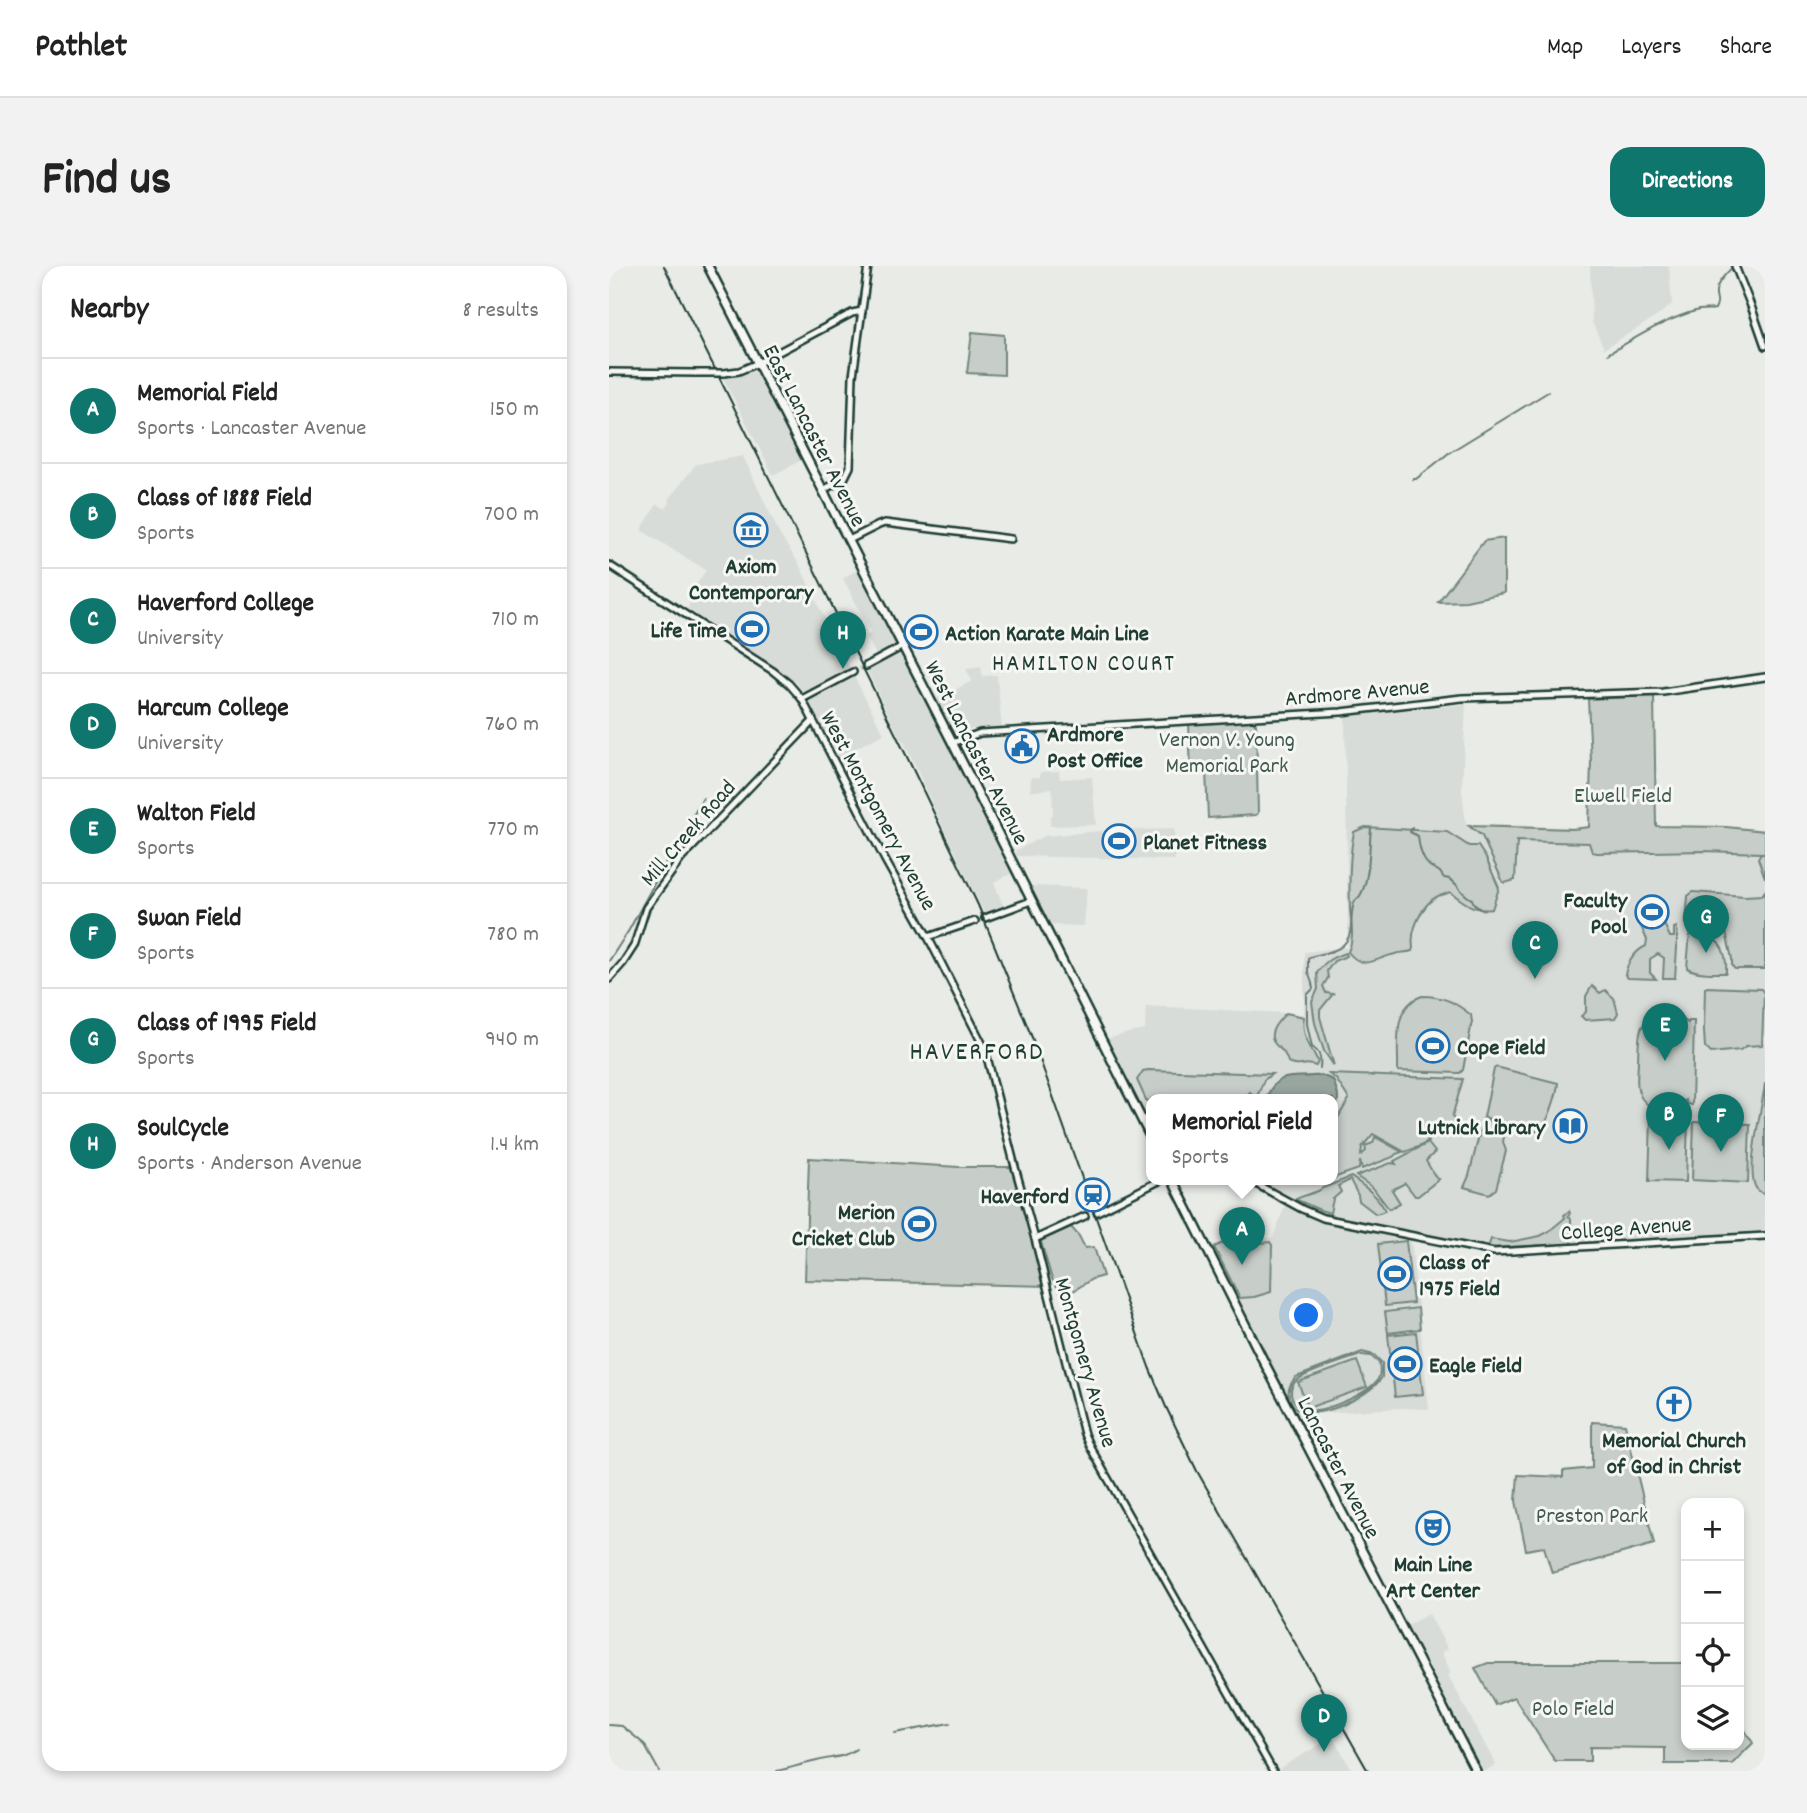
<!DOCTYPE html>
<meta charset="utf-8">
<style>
:root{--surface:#fff;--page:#f2f2f2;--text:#222;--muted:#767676;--line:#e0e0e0;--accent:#0f766e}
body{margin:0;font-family:Dekko,sans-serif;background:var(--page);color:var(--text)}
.controls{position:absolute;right:21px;bottom:21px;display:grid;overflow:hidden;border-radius:14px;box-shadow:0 4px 10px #0003}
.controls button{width:63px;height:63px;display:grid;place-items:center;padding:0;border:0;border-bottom:2px solid var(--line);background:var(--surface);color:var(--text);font:35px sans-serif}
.you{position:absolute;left:698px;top:1050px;width:24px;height:24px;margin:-18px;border:5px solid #fff;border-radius:50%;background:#1a73e8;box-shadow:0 0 0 10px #1a73e833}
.badge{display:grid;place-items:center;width:46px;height:46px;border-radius:50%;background:var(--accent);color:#fff;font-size:23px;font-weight:700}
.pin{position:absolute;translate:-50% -58px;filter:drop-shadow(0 2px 4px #0008)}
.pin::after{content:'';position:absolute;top:37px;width:24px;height:21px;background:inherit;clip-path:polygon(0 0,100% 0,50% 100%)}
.popup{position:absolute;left:537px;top:828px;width:192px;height:91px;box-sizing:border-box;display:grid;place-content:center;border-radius:14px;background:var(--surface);filter:drop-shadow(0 2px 5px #0005);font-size:23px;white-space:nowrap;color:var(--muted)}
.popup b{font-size:26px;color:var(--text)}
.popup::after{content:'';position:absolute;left:50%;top:100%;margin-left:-14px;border:14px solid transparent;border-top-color:var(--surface)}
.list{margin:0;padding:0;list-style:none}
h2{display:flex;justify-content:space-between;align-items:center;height:91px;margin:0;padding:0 28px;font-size:30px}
h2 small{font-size:23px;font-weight:400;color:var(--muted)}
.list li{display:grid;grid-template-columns:46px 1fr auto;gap:21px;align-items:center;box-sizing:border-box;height:105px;padding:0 28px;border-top:2px solid var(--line)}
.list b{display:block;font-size:26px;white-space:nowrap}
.list p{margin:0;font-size:23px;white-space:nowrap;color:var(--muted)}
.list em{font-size:23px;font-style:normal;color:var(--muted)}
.icon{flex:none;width:38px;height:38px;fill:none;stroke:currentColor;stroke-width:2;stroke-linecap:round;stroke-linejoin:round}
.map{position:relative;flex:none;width:1156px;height:1505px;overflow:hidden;border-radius:21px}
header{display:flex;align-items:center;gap:42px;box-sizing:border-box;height:98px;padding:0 35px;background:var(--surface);border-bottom:2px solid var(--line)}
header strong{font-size:33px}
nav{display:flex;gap:38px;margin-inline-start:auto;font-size:24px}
.intro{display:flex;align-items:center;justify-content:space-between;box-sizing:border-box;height:168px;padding:0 42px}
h1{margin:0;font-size:49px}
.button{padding:18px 32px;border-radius:21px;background:var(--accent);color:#fff;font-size:24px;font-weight:700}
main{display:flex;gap:42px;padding:0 42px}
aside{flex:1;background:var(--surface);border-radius:21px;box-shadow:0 4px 10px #0003}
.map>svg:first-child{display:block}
.built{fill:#d8dcd8}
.green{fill:#c7cec9;stroke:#73867e;stroke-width:2;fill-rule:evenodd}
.water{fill:#99a6a0;stroke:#687c75;stroke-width:2}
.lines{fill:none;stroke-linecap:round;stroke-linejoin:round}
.stream{stroke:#687c75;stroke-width:2}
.secondary-tunnel{stroke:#c1c8c3;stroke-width:5;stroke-dasharray:5 2.5;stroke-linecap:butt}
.secondary-casing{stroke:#1f3d34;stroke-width:10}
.primary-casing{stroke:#1f3d34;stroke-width:10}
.highway-casing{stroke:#1f3d34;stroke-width:12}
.secondary{stroke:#f6f6f2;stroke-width:5}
.primary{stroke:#f6f6f2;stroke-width:5}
.highway{stroke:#f6f6f2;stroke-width:7}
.rail{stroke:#1f3d34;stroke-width:2}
.secondary-bridge-casing{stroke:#1f3d34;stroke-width:10;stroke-linecap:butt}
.secondary-bridge{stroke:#f6f6f2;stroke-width:5}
.labels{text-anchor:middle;stroke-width:6;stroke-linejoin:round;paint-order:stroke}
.street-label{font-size:23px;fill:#1f3d34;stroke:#f6f6f2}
.poi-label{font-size:23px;font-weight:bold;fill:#1f3d34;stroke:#f6f6f2;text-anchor:start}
.park-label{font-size:23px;fill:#415a52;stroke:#f6f6f2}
.neighbourhood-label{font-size:24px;letter-spacing:2px;fill:#1f3d34;stroke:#f6f6f2}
.quarter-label{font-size:26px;letter-spacing:2px;fill:#1f3d34;stroke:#f6f6f2}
</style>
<header>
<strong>Pathlet</strong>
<nav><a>Map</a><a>Layers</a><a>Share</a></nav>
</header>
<div class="intro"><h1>Find us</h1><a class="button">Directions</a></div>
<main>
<aside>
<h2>Nearby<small>8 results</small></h2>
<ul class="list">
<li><span class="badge">A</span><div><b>Memorial Field</b><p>Sports · Lancaster Avenue</p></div><em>150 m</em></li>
<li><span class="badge">B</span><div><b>Class of 1888 Field</b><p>Sports</p></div><em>700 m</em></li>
<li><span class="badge">C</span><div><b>Haverford College</b><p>University</p></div><em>710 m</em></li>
<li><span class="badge">D</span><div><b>Harcum College</b><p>University</p></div><em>760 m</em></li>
<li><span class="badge">E</span><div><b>Walton Field</b><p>Sports</p></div><em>770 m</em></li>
<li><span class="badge">F</span><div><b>Swan Field</b><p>Sports</p></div><em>780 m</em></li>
<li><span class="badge">G</span><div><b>Class of 1995 Field</b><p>Sports</p></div><em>940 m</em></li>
<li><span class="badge">H</span><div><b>SoulCycle</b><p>Sports · Anderson Avenue</p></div><em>1.4 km</em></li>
</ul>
</aside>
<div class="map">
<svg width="1156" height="1505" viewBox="0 0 1156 1505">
<rect width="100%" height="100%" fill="#e9ebe7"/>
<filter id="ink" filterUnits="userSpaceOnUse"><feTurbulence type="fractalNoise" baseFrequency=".0143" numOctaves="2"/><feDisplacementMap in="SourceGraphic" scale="14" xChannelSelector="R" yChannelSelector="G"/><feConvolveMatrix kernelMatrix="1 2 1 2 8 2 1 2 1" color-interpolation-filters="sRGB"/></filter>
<g filter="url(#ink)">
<g class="built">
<polygon points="981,0 1060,0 1063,38 1047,51 995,83 983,56"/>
<polygon points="144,106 148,107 195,193 164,209 113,110"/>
<polygon points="134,190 171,269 190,298 221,364 275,468 229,491 195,426 185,415 79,343 83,325 97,304 32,264 48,238 57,243 61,236 60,233 87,198"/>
<polygon points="250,303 290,380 268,391 257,370 262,367 234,312"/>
<polygon points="289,386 293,387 402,608 385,616 395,642 376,649 323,538 318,525 294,474 291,473 284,458 257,402"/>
<polygon points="372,400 373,410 388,409 393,463 361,463 347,470 326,434 363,415 357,403"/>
<polygon points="857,438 853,524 857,558 1156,567 1156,967 881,982 712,946 685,934 645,913 724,913 724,833 542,833 542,860 541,859 498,773 519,767 536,764 537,740 695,748 695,686 739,681 736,450"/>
<polygon points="450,505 451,513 483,511 487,559 441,560 441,550 444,549 443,522 421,526 422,511 431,511 431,506"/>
<polygon points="565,563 566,594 408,590 406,585 435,570 491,565"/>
<polygon points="422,620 478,622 475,660 441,659"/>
<polygon points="676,939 722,958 802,972 820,1143 790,1142 688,1149 603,981 635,965 640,971 664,972"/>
<polygon points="820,1348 839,1383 833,1387 842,1407 839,1409 887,1499 876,1505 873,1505 841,1450 796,1360"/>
<polygon points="724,1471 743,1505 670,1505 671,1502"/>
</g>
<g class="green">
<polygon points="363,66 395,69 395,109 358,107"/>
<polygon points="895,272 895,327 857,335 829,336 875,275"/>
<polygon points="1045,430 1047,560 1117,561 1156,565 1156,587 1153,587 1156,589 1156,612 1149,592 1152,587 1095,585 988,587 983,586 980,577 908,575 906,614 896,617 894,616 873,570 860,560 964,563 980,561 982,495 979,433"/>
<polygon points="642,454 647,458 649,547 647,549 599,552 597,505 582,505 580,457"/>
<path d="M756,561l82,5 22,14h9l8,12 13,30 -7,21c-18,3 -28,-7 -42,-17 -1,1 -11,4 -12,4 -16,8 -28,34 -25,52l-1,3c-6,2 -11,1 -17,3 -19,4 -31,18 -47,-2 7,-15 3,-27 2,-43 -1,-26 -1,-52 4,-77z"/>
<polygon points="1156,625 1156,703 1126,703 1123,700 1123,693 1117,666 1077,657 1079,630 1084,626 1136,630 1153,629"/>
<path d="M1036,653l5,7h15l5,11h4v-9l3,-1v21l-2,30h-12l1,-20 -6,-4 -8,5v14l6,6 -28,-1 -3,-3c2,-12 10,-24 21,-29l1,-6 -7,-16z"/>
<path d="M1081,666c26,1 38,15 36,41 -12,0 -28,1 -39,-5z"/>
<path d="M737,687l1,3 -13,5 -7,10 1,7 -5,8 3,7 7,1 -13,16v7l14,49 -10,-15 -9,-28 -3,-21 6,-13 -1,-16c8,-12 15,-16 29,-20z"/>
<polygon points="983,720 991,727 996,724 1005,732 1009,747 1006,752 976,754 972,750 977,746 977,730"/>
<polygon points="1096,721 1152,723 1155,727 1153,779 1137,780 1131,784 1102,787 1096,781 1095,765"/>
<path d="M813,730c21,0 33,6 49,19l1,7 -9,48 -3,3 -62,-2c1,-27 -7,-64 24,-75z"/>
<path d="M1054,746l13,2 12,9 1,-2h5l-2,84 -5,-1 -1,-4c-15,15 -43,12 -48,-11 -2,-9 0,-19 0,-28 1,-23 -2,-43 25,-49z"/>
<path d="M677,747l18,4c-3,18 6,29 14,44l-2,5c-13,-5 -12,1 -22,-1 -8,-1 -6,-6 -10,-12 -2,-4 -9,-7 -11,-12 -5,-11 7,-21 13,-28z"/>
<path d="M887,801l62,16c-1,13 -11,41 -18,49l-11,-3 -4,-4 -4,-1 -3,3 -34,-10 10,-48z"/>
<polygon points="539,804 663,808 655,814 647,833 641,833 643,828 641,826 635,833 542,833 542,836 537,834 528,814 534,805"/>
<path d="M720,808l134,5 -11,38 3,3 -5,8c-17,-2 -12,6 -23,14 -5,4 -15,7 -22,10l-32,-18 -11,13 -1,8 5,-4 -1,-5 8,-3 2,-6 27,15 -6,2 -3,3 -31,12 -2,-8 -1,8 -26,9v-52l16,-27 -13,-20z"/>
<path d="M1156,817v112c-3,-2 -7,-4 -9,-7 -11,-17 7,-83 9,-105z"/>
<polygon points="1042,852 1079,854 1077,916 1040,915"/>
<polygon points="874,853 897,859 894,876 897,885 887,923 880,928 855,921 860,910"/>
<polygon points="1085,856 1141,858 1139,917 1083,914"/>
<polygon points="819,877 826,886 817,895 827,912 830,913 809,930 806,930 796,917 783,924 791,937 780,943 764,922 747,910 782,897 787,898 785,895"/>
<polygon points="200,892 350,901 406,901 438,1020 196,1014"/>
<path d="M742,911c13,9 28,19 34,34l-9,3 -17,-13 -1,-6 -8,-15 -12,6 3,6 -8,7 -3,14 -10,-3 -25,-11 23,-8 5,-3z"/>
<polygon points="960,945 961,947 959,951 962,953 962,978 879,982 882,973 901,976 931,970 939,966 956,952 955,949"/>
<polygon points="462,961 470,970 476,982 485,981 494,1010 483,1013 455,1031 443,1013 432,976 433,974"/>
<polygon points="636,967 641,978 661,976 663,979 662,1026 645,1031 631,1032 605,981"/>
<polygon points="797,975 804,1037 776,1040 769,978"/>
<polygon points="809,1042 811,1063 779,1067 776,1046"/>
<polygon points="807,1066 814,1128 786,1131 779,1069"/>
<path d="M753,1086l12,3 8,8v14c-11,20 -83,56 -93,20 -2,-8 2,-14 7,-20zM752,1089l10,1 8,7c1,6 2,11 -1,16 -9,14 -52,33 -68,31 -7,-1 -15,-6 -18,-12 -2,-5 -1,-12 3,-16 6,-8 54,-23 66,-27z"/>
<polygon points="748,1095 758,1121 699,1142 689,1116"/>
<polygon points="983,1156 1016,1158 1045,1278 943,1307 935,1281 917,1284 907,1235 909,1209 954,1211 954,1205 983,1202"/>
<polygon points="879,1397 1077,1397 1077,1479 1130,1479 1130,1455 1144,1477 1123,1498 1056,1498 1056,1482 981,1481 981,1495 946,1495 905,1431 886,1439 866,1402"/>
</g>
<path class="water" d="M712,809l12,5c4,10 9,21 0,31v-12h-67c12,-31 29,-19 55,-24z"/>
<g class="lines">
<g class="stream">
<path d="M999,88c29,-17 59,-36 91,-44 6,-1 11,0 16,-1 5,-10 0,-9 1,-18 1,-10 11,-17 17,-25"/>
<polyline points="804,213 807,213 841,186 939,126"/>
<path d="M803,562l-2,4 8,4c1,10 4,25 13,31 9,5 7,2 13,11 13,0 16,17 28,21l2,5 6,5"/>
<polyline points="0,695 20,664 64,583 78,567 81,555 94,532"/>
<path d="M711,802c1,-10 1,-15 -8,-21l-5,-23v-29l6,-6 -1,-6 -4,-11v-14c10,-5 26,-4 35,-13 12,-11 6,-28 11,-42 3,-6 4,-3 7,-9 9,-16 8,-47 10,-66"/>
<polyline points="0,1459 13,1460 35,1478 50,1505"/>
<polyline points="286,1467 341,1457"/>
<path d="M168,1505c13,-3 26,-7 40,-10 13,-4 27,-3 39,-12"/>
</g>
<polyline class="secondary-tunnel" points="244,406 257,400"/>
<defs>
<g id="secondary">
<polyline points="0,106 87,107"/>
<polyline points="115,107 130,105 149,97 243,47 253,45"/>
<polyline points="214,224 235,213 241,201 244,110 259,0"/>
<polyline points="240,274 270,259 276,257 402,273"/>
<polyline points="257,400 294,380"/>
<polyline points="193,433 244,406"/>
<polyline points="343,477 371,467 732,446 853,432 1054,426 1156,411"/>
<polyline points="376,652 422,635"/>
<polyline points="319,671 366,655"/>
<polyline points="0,713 14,697 25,680 37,642 72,593 204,455"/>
<polyline points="638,913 693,943 714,952 885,986 1156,970"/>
<polyline points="488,946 554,913"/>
<polyline points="426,973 476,950"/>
</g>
<g id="primary">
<polyline points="1126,0 1142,40 1156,80"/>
<polyline points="0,299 164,405 180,418 193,433 276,594 319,671 376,783 406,901 426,973 475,1168 480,1179 664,1505"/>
</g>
<g id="highway">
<polyline points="99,0 345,480 542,872"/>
<polyline points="563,913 654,1094 867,1505"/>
</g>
</defs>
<use href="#secondary" class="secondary-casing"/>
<use href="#primary" class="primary-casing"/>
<use href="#highway" class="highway-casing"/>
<use href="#secondary" class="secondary"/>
<use href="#primary" class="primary"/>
<use href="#highway" class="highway"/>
<polyline class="rail" points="55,0 299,493 369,639 424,774 540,1101 557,1141 588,1205 759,1505"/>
<defs>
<polyline id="secondary-bridge" points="87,107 115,107"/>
</defs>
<use href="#secondary-bridge" class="secondary-bridge-casing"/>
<use href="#secondary-bridge" class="secondary-bridge"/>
</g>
</g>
<defs>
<symbol id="museum-ring" viewBox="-11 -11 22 22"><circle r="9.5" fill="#f6f6f2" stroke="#1f6fb2" stroke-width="1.5"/><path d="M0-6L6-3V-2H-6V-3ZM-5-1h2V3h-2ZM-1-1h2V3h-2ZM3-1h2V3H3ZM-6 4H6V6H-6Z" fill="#1f6fb2"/></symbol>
<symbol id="stadium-ring" viewBox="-11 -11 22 22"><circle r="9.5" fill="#f6f6f2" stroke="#1f6fb2" stroke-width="1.5"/><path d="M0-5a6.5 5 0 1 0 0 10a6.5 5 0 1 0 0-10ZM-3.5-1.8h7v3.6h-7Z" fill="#1f6fb2"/></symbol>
<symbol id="civic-ring" viewBox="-11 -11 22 22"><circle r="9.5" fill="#f6f6f2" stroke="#1f6fb2" stroke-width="1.5"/><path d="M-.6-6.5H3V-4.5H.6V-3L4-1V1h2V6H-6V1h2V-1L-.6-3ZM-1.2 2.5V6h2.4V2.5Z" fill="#1f6fb2"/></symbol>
<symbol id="library-ring" viewBox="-11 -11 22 22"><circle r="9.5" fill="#f6f6f2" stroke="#1f6fb2" stroke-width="1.5"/><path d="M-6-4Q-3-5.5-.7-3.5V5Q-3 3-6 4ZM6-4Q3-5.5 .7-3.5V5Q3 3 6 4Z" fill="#1f6fb2"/></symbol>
<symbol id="station-ring" viewBox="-11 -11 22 22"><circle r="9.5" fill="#f6f6f2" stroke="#1f6fb2" stroke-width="1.5"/><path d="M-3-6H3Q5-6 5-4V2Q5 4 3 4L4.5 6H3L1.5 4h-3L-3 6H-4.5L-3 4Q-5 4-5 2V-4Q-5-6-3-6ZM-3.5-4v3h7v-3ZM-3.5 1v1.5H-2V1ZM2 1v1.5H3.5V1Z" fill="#1f6fb2"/></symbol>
<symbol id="church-ring" viewBox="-11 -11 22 22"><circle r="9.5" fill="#f6f6f2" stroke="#1f6fb2" stroke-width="1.5"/><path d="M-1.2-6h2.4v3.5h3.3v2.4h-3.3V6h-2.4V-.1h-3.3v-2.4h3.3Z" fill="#1f6fb2"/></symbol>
<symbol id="theatre-ring" viewBox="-11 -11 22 22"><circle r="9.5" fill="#f6f6f2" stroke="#1f6fb2" stroke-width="1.5"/><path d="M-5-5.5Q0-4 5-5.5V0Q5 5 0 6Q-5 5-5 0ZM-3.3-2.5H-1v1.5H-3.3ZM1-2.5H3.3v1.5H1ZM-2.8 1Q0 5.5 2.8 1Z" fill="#1f6fb2"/></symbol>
</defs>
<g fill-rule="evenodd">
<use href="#museum-ring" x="123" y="245" width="38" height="38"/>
<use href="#stadium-ring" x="124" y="344" width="38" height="38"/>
<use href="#stadium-ring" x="293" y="347" width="38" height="38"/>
<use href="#civic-ring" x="394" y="461" width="38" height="38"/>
<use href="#stadium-ring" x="491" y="556" width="38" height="38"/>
<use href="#stadium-ring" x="1024" y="627" width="38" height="38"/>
<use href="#stadium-ring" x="805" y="761" width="38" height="38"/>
<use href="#library-ring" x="942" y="841" width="38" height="38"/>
<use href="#station-ring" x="465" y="910" width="38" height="38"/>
<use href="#stadium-ring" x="291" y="939" width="38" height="38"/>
<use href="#stadium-ring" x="767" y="989" width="38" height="38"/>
<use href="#stadium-ring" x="777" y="1079" width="38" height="38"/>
<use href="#church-ring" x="1046" y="1119" width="38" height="38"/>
<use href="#theatre-ring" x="805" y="1243" width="38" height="38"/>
</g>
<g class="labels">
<g class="street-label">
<text transform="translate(207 169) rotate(63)" y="8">East Lancaster Avenue</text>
<text transform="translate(748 425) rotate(-5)" y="8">Ardmore Avenue</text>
<text transform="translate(369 486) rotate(63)" y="8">West Lancaster Avenue</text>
<text transform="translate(271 544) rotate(62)" y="8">West Montgomery Avenue</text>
<text transform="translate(78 566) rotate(-49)" y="8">Mill Creek Road</text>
<text transform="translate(1017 961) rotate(-4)" y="8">College Avenue</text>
<text transform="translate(478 1096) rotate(74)" y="8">Montgomery Avenue</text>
<text transform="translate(731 1201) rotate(63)" y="8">Lancaster Avenue</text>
</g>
<g class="poi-label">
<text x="142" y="307" text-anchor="middle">Axiom<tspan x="142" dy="26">Contemporary</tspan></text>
<text x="118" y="371" text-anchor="end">Life Time</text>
<text x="336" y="374">Action Karate Main Line</text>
<text x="438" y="475">Ardmore<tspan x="438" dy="26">Post Office</tspan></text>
<text x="534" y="583">Planet Fitness</text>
<text x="1018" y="641" text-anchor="end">Faculty<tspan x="1018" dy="26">Pool</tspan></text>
<text x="848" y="788">Cope Field</text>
<text x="936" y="868" text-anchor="end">Lutnick Library</text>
<text x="460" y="937" text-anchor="end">Haverford</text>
<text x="286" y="953" text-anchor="end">Merion<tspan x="286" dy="26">Cricket Club</tspan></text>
<text x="810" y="1003">Class of<tspan x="810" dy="26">1975 Field</tspan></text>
<text x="820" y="1106">Eagle Field</text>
<text x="1065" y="1181" text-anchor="middle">Memorial Church<tspan x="1065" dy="26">of God in Christ</tspan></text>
<text x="824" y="1305" text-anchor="middle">Main Line<tspan x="824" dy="26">Art Center</tspan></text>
</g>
<g class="park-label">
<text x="618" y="480">Vernon V. Young<tspan x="618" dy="26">Memorial Park</tspan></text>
<text x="1014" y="536">Elwell Field</text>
<text x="983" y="1256">Preston Park</text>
<text x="964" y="1449">Polo Field</text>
</g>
<g class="neighbourhood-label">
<text x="475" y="404">HAMILTON COURT</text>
</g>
<g class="quarter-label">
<text x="368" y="793">HAVERFORD</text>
</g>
</g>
</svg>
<div class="controls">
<button>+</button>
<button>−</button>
<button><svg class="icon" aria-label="locate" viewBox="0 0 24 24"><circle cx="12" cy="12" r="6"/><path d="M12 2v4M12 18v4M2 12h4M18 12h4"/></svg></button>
<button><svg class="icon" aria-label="layers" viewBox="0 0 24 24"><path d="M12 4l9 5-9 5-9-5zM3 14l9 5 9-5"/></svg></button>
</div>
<div class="you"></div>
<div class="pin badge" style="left:633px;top:999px">A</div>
<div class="popup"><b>Memorial Field</b>Sports</div>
<div class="pin badge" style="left:1060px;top:884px">B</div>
<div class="pin badge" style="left:926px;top:713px">C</div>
<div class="pin badge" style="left:715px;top:1486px">D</div>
<div class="pin badge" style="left:1056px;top:795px">E</div>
<div class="pin badge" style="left:1112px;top:886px">F</div>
<div class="pin badge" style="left:1097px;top:687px">G</div>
<div class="pin badge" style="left:234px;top:403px">H</div>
</div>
</main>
